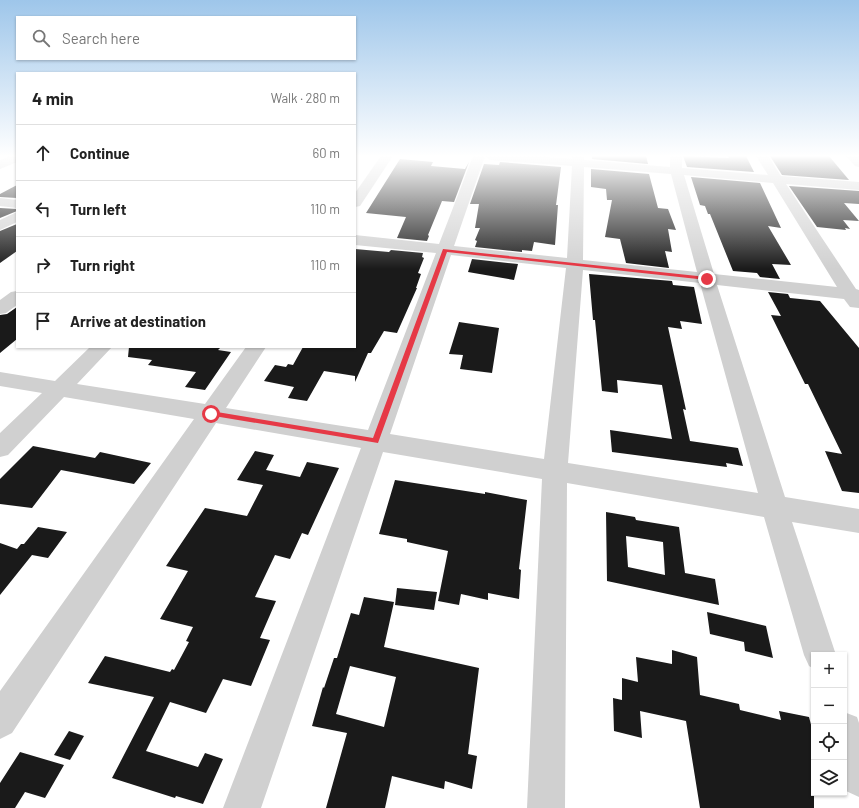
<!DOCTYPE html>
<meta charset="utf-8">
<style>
:root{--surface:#fff;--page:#f6f6f6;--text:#222;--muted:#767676;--line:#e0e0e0}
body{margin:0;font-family:Barlow,sans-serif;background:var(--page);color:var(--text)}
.controls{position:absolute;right:12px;bottom:12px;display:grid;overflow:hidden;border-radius:0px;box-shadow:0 1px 3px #0004}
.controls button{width:36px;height:36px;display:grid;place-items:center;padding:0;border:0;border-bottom:1px solid var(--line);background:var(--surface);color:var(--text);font:20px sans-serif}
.stop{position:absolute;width:12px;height:12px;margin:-9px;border:3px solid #e63946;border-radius:50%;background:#fff}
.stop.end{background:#e63946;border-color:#fff;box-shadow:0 1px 4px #0008}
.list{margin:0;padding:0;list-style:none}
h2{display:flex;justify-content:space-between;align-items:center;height:52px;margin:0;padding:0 16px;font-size:17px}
h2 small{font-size:13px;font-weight:400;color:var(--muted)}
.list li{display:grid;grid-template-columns:26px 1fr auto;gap:12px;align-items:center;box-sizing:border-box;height:56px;padding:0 16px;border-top:1px solid var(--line)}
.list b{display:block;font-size:15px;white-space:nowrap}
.list em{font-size:13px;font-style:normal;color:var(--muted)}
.icon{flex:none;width:22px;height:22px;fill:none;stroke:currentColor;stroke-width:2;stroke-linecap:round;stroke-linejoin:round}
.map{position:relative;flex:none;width:859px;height:808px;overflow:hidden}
.search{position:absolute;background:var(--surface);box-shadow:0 1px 3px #0004;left:16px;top:16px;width:340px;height:44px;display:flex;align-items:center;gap:10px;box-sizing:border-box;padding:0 14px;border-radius:0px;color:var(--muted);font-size:15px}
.panel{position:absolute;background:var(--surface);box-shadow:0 1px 3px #0004;left:16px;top:72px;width:340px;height:276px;border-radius:0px}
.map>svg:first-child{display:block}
.building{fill:#1a1a1a;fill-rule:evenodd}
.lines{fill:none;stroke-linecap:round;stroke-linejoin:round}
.minor{fill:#d0d0d0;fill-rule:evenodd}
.route{fill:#e63946}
</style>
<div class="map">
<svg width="859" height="808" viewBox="0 0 859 808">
<rect width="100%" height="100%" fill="#fff"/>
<g class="building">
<polygon points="592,156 646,156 648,164 592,159"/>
<polygon points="683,156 729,158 728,156 746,156 754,172 687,167"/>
<polygon points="770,156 829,156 849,180 782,175"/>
<polygon points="400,159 433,162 431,166 465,169 469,162 454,202 442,201 428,235 429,236 427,241 397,238 406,217 366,213"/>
<polygon points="500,162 561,167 556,205 558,205 555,245 534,242 532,251 522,250 522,252 475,247 477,241 475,240 480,228 475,228 479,204 470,204 484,164 499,165"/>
<polygon points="591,169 649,174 658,208 668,209 676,230 668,229 672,252 665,251 669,268 626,263 620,239 605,237 612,200 607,200 606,189 591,187"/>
<polygon points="691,177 760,183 781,228 768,226 791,265 772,264 780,279 760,277 757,273 733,271 710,214 708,214 705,206 700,205"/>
<polygon points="17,185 17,198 0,197 0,194"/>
<polygon points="789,186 859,191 859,204 844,203 859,221 843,220 850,229 845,228 846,230 817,227"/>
<polygon points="0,208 17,209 17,211 0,218"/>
<polygon points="17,224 17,251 0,263 0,231"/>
<polygon points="355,249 389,252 391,250 423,253 422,257 424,258 418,273 421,274 416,288 417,288 397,333 384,331 371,353 368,353 355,382 355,376 324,371 307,401 288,398 294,387 264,381 275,365 286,367 288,364 293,365 303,347 355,347"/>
<polygon points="472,259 518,264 514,280 468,272"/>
<polygon points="589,274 672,281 673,285 694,287 702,324 680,321 682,329 668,327 686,410 683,409 690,441 738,448 743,466 726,463 727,467 612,452 610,430 672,439 662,385 617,380 618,393 602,391 595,320 593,320"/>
<polygon points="768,292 788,294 790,298 820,301 859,348 859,493 842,491 825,451 842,454 808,384 805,384 771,315 781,316"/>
<polygon points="17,307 17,339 0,353 0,315 7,314"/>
<polygon points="459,322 499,328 492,373 460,369 463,355 449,354"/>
<polygon points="129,347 221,347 218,350 231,352 205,390 185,387 196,372 148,365 152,360 128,357"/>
<polygon points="33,446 95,458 100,452 151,463 134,484 61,470 32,508 0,504 0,479"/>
<polygon points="255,451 274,455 266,470 300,477 307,462 339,468 308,535 302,533 290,559 275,555 255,597 276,601 260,638 270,640 251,686 223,679 206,713 170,702 146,751 198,767 205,753 223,759 203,804 176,796 175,798 112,778 154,697 88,683 105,656 170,672 172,669 174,670 189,642 186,641 193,627 160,619 188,571 166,566 205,508 247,516 263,485 237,480"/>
<polygon points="395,480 485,494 485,492 527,500 519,569 521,570 519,599 488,593 488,600 461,594 459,605 438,601 448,551 407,542 407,539 379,534"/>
<path d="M606,512l29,5 1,3 43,7 6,46 30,6 4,26 -112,-24zM626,536l37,6 2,33 -37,-8z"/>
<polygon points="38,527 67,532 48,558 32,555 0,595 0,543 17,549 21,544 24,544"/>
<polygon points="397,588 437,592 434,610 395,605"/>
<path d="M364,597l30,5 -10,45 95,21 -11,86 9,2 -5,33 -27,-8 -1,8 -52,-13 -7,32h-59l21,-75 -35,-7 11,-39 1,1 10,-30h3l14,-45 8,2zM350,666l46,11 -12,50 -48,-13z"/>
<polygon points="707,612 766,626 773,658 745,651 744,642 710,634"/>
<polygon points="672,650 697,657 700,695 739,704 740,710 781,720 779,711 809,717 814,736 814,808 700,808 686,721 640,711 642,738 614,731 613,698 622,700 622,678 638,682 636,657 672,664"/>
<polygon points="69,731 84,736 70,760 54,755"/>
<polygon points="20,752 64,765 45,798 25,792 15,808 0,808 0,783"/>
</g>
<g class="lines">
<g class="minor">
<polygon points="10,156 17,156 17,162 0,169 0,160"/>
<polygon points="381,156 393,156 360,206 355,207 355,193"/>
<path d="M473,156h12l-31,90 113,12 5,-92 -81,-6 -4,-2 -2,-2h49l38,3v-3h12v4l86,7v-11h12v12l86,7 -12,-19h12l13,20 78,6v8l-73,-6 70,105 3,1v18l-9,-1 -6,-8 -127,-14 68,212 74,12v24l-67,-11 44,133h-22v14l-5,-3 -5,-11 -40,-138 -197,-34 -2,325h-38l15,-329 -159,-27 -122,356h-38l138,-360 -145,-25 -204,310 -12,6v-48l194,-272 -130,-22 -56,58 -8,2v-24l42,-40 -42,-7v-14l55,9 35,-34h22l-35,37 128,20 41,-57h20l-40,61 142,22 68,-177 -81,-8v-10l84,9zM584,167l87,7 26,98 -114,-12zM684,175l89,8 64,104 -123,-13zM451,255l115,13 -22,191 -154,-25zM583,270l117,13 58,210 -190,-30z"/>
<polygon points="846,156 859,156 859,167 855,166"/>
<polygon points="0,198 17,200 17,208 0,206"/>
<polygon points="17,212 17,222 0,230 0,220"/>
<polygon points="17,291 17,305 6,313 0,314 0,300 11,292"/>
<polygon points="844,712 857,717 859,723 859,797 846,791 844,787"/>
</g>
</g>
<linearGradient id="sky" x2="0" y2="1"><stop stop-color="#9ec6ea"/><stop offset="0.58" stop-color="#fff"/><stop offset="1" stop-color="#fff" stop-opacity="0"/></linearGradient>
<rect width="859" height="269" fill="url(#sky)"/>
<polygon class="route" points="443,249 707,277 709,279 707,280 447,252 378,443 208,415 208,412 211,411 373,438"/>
</svg>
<div class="controls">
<button>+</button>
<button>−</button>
<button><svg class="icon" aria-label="locate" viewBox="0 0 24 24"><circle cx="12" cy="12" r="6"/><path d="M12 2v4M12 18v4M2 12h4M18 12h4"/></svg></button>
<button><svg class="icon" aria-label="layers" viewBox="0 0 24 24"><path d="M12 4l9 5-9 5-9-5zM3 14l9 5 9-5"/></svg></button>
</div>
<div class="stop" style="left:211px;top:414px"></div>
<div class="stop end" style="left:707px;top:279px"></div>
<div class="search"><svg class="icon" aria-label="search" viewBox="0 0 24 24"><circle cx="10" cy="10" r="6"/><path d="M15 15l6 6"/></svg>Search here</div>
<section class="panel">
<h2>4 min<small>Walk · 280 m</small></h2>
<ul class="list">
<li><svg class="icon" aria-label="ahead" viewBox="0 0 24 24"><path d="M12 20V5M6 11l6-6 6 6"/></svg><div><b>Continue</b></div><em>60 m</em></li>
<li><svg class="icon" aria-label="left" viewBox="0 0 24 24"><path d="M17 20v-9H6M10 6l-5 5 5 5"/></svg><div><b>Turn left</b></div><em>110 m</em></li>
<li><svg class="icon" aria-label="right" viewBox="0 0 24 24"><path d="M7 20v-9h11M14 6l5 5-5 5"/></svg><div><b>Turn right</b></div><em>110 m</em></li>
<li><svg class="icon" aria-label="arrive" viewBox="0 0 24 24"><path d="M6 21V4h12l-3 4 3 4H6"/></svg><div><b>Arrive at destination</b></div></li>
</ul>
</section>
</div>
